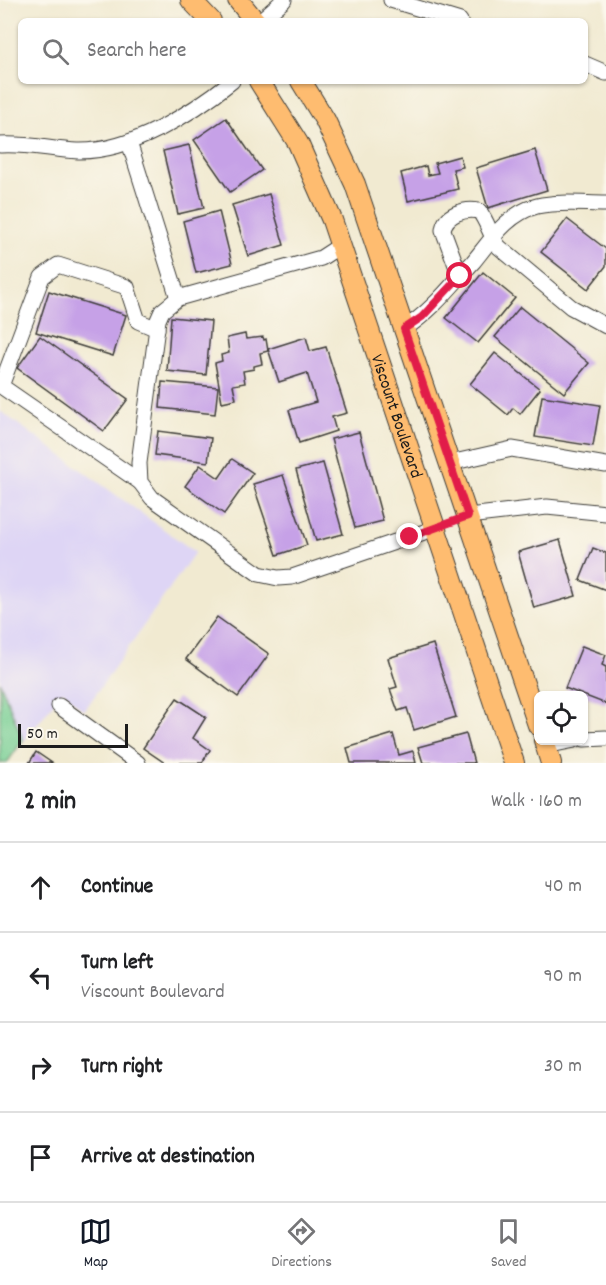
<!DOCTYPE html>
<meta charset="utf-8">
<style>
:root{--surface:#fff;--page:#f6f6f6;--text:#202124;--muted:#757577;--line:#e0e0e0;--accent:#111827}
body{margin:0;font-family:Dekko,sans-serif;background:var(--page);color:var(--text)}
.controls{position:absolute;right:18px;bottom:18px;display:grid;overflow:hidden;border-radius:9px;box-shadow:0 2px 4px #0004}
.controls button{width:54px;height:54px;display:grid;place-items:center;padding:0;border:0;border-bottom:2px solid var(--line);background:var(--surface);color:var(--text);font:30px sans-serif}
.scale{position:absolute;left:18px;bottom:15px;width:110px;box-sizing:border-box;padding-left:6px;border:3px solid #1c1c1c;border-top:0;font-size:16px;line-height:21px;white-space:nowrap;color:#1c1c1c;-webkit-text-stroke:4px #fbf7ec;paint-order:stroke}
.stop{position:absolute;width:18px;height:18px;margin:-14px;border:4px solid #e11d48;border-radius:50%;background:#fff}
.stop.end{background:#e11d48;border-color:#fff;box-shadow:0 2px 6px #0008}
.list{margin:0;padding:0;list-style:none}
h2{display:flex;justify-content:space-between;align-items:center;height:78px;margin:0;padding:0 24px;font-size:26px}
h2 small{font-size:20px;font-weight:400;color:var(--muted)}
.list li{display:grid;grid-template-columns:39px 1fr auto;gap:18px;align-items:center;box-sizing:border-box;height:90px;padding:0 24px;border-top:2px solid var(--line)}
.list b{display:block;font-size:22px;white-space:nowrap}
.list p{margin:0;font-size:20px;white-space:nowrap;color:var(--muted)}
.list em{font-size:20px;font-style:normal;color:var(--muted)}
.icon{flex:none;width:33px;height:33px;fill:none;stroke:currentColor;stroke-width:2;stroke-linecap:round;stroke-linejoin:round}
.map{position:relative;flex:none;width:606px;height:763px;overflow:hidden}
.search{position:absolute;background:var(--surface);box-shadow:0 2px 4px #0004;left:18px;right:18px;top:18px;height:66px;display:flex;align-items:center;gap:15px;box-sizing:border-box;padding:0 21px;border-radius:9px;color:var(--muted);font-size:22px}
.sheet{height:438px;background:var(--surface)}
nav{display:flex;justify-content:space-around;align-items:center;box-sizing:border-box;height:84px;border-top:2px solid var(--line);background:var(--surface);font-size:16px;color:var(--muted)}
nav a{display:grid;justify-items:center;gap:3px}
nav .on{color:var(--accent)}
.map>svg:first-child{display:block}
.built{fill:#ded5f5}
.green{fill:#77ce93;stroke:#4a7558;stroke-width:1.5}
.building{fill:#c6a1e7}
.lines{fill:none;stroke-linecap:round;stroke-linejoin:round}
.minor-casing{stroke:#3c3b37;stroke-width:17}
.major-casing{stroke:#3c3b37;stroke-width:22}
.minor{stroke:#fff;stroke-width:15}
.major{stroke:#febc70;stroke-width:20}
.route{stroke:#e11d48;stroke-width:8}
.labels{text-anchor:middle;stroke-width:5;stroke-linejoin:round;paint-order:stroke}
.street-label{font-size:18px;fill:#1c1c1c;stroke:#fbf7ec}
</style>
<div class="map">
<svg width="606" height="763" viewBox="0 0 606 763">
<rect width="100%" height="100%" fill="#fbf7ec"/>
<filter id="ink" filterUnits="userSpaceOnUse"><feTurbulence type="fractalNoise" baseFrequency=".0167" numOctaves="2"/><feDisplacementMap in="SourceGraphic" scale="12" xChannelSelector="R" yChannelSelector="G"/><feConvolveMatrix kernelMatrix="1 2 1 2 8 2 1 2 1" color-interpolation-filters="sRGB"/></filter>
<filter id="wash" filterUnits="userSpaceOnUse"><feTurbulence type="fractalNoise" baseFrequency=".008" numOctaves="4" result="noise"/><feDisplacementMap in="SourceGraphic" scale="24" xChannelSelector="R" yChannelSelector="G"/><feGaussianBlur stdDeviation="1.35" result="paint"/><feColorMatrix in="noise" values="0 0 0 0 0 0 0 0 0 0 0 0 0 0 0 0 0 1.4 0 .05"/><feComposite in="paint" operator="in"/></filter>
<g filter="url(#wash)">
<rect width="100%" height="100%" fill="#f1ead1"/>
<polygon class="built" points="0,411 195,552 84,711 63,691 7,763 0,763"/>
<polygon class="green" points="0,682 23,740 7,763 0,763"/>
<g id="blocks">
<g class="building">
<polygon points="226,118 262,170 230,192 194,140"/>
<polygon points="189,145 204,208 178,214 163,151"/>
<polygon points="535,150 547,190 488,208 476,168"/>
<polygon points="460,156 463,167 453,169 458,189 408,201 401,173 426,166 428,175 438,173 435,163"/>
<polygon points="269,194 284,245 248,256 232,205"/>
<polygon points="219,211 232,264 196,273 183,221"/>
<polygon points="567,219 606,249 606,266 588,289 541,252"/>
<polygon points="483,272 515,298 478,343 446,318"/>
<polygon points="49,291 126,315 113,356 36,332"/>
<polygon points="520,307 589,363 564,393 495,337"/>
<polygon points="171,317 211,321 206,375 167,371"/>
<polygon points="245,334 246,339 263,337 264,340 266,339 268,351 260,353 262,364 254,366 254,369 243,371 245,383 233,385 236,399 222,402 215,363 222,361 221,355 229,353 227,338"/>
<polygon points="40,336 128,399 104,431 17,368"/>
<polygon points="306,337 310,351 326,347 347,413 332,417 336,431 299,443 289,410 316,402 307,373 279,382 268,349"/>
<polygon points="495,353 540,389 520,414 513,408 508,415 470,384"/>
<polygon points="162,382 218,387 215,414 160,408"/>
<polygon points="542,396 600,405 593,446 535,437"/>
<polygon points="158,431 211,438 208,462 155,455"/>
<polygon points="359,432 383,521 355,528 331,439"/>
<polygon points="232,459 253,473 224,514 185,486 200,465 219,478"/>
<polygon points="323,463 343,534 316,541 296,470"/>
<polygon points="283,475 307,545 277,555 253,484"/>
<polygon points="560,540 576,596 534,608 518,552"/>
<polygon points="593,548 606,553 606,590 580,580"/>
<polygon points="217,617 269,654 238,697 186,659"/>
<polygon points="433,644 456,717 414,730 407,708 398,711 390,689 397,687 388,658"/>
<polygon points="582,646 606,655 602,665 606,667 606,704 565,688"/>
<polygon points="177,698 206,717 193,738 210,750 202,763 165,763 143,748"/>
<polygon points="393,734 399,755 413,751 416,763 351,763 347,748"/>
<polygon points="466,734 474,763 423,763 418,747"/>
<polygon points="36,752 52,763 29,763"/>
</g>
</g>
</g>
<g filter="url(#ink)">
<use href="#blocks" fill-opacity="0" stroke="#3c3b37" stroke-width="1.5"/>
<g class="lines">
<defs>
<g id="minor">
<polyline points="391,0 460,21"/>
<polyline points="260,21 284,0"/>
<polyline points="585,64 606,73"/>
<polyline points="129,142 178,298"/>
<path d="M0,145c27,-2 52,5 78,6 54,1 114,-38 154,-70"/>
<polyline points="341,245 321,258 178,298 162,311 158,320 139,463 140,482 152,498 259,574 278,578 292,577 436,528"/>
<path d="M460,276l-17,-46c2,-16 22,-22 36,-19 9,11 11,25 20,36l72,60 35,19"/>
<path d="M404,329c28,-18 47,-43 69,-67 18,-22 35,-49 64,-56 22,-5 47,-2 69,-2"/>
<polyline points="450,463 512,449 606,465"/>
<polyline points="140,482 1,386 42,277 58,265 127,287 138,321 157,329"/>
<polyline points="468,516 547,507 606,513"/>
<polyline points="59,706 138,763"/>
<polyline points="584,739 606,738"/>
<polyline points="545,746 575,740"/>
</g>
<g id="major">
<polyline points="191,0 211,21"/>
<polyline points="238,0 255,21"/>
<path id="s1" d="M259,81l39,62 34,77 182,543"/>
<polyline points="301,81 325,120 355,184 538,725"/>
<polyline points="544,740 551,763"/>
</g>
</defs>
<use href="#minor" class="minor-casing"/>
<use href="#major" class="major-casing"/>
<use href="#minor" class="minor"/>
<use href="#major" class="major"/>
</g>
</g>
<g class="lines" filter="url(#ink)">
<polyline class="route" points="410,537 468,516 404,329 422,317 460,276"/>
</g>
<g class="labels">
<g class="street-label">
<text dy="6" stroke="none"><textPath href="#s1" startOffset="364">Viscount Boulevard</textPath></text>
</g>
</g>
</svg>
<div class="controls">
<button><svg class="icon" aria-label="locate" viewBox="0 0 24 24"><circle cx="12" cy="12" r="6"/><path d="M12 2v4M12 18v4M2 12h4M18 12h4"/></svg></button>
</div>
<div class="scale">50 m</div>
<div class="stop" style="left:460px;top:276px"></div>
<div class="stop end" style="left:410px;top:537px"></div>
<div class="search"><svg class="icon" aria-label="search" viewBox="0 0 24 24"><circle cx="10" cy="10" r="6"/><path d="M15 15l6 6"/></svg>Search here</div>
</div>
<section class="sheet">
<h2>2 min<small>Walk · 160 m</small></h2>
<ul class="list">
<li><svg class="icon" aria-label="ahead" viewBox="0 0 24 24"><path d="M12 20V5M6 11l6-6 6 6"/></svg><div><b>Continue</b></div><em>40 m</em></li>
<li><svg class="icon" aria-label="left" viewBox="0 0 24 24"><path d="M17 20v-9H6M10 6l-5 5 5 5"/></svg><div><b>Turn left</b><p>Viscount Boulevard</p></div><em>90 m</em></li>
<li><svg class="icon" aria-label="right" viewBox="0 0 24 24"><path d="M7 20v-9h11M14 6l5 5-5 5"/></svg><div><b>Turn right</b></div><em>30 m</em></li>
<li><svg class="icon" aria-label="arrive" viewBox="0 0 24 24"><path d="M6 21V4h12l-3 4 3 4H6"/></svg><div><b>Arrive at destination</b></div></li>
</ul>
</section>
<nav>
<a class="on"><svg class="icon" aria-label="map" viewBox="0 0 24 24"><path d="M3 6l6-2 6 2 6-2v14l-6 2-6-2-6 2zM9 4v14M15 6v14"/></svg>Map</a>
<a><svg class="icon" aria-label="directions" viewBox="0 0 24 24"><path d="M12 3l9 9-9 9-9-9zM9 14v-3h6M13 9l2 2-2 2"/></svg>Directions</a>
<a><svg class="icon" aria-label="saved" viewBox="0 0 24 24"><path d="M7 4h10v16l-5-4-5 4z"/></svg>Saved</a>
</nav>
